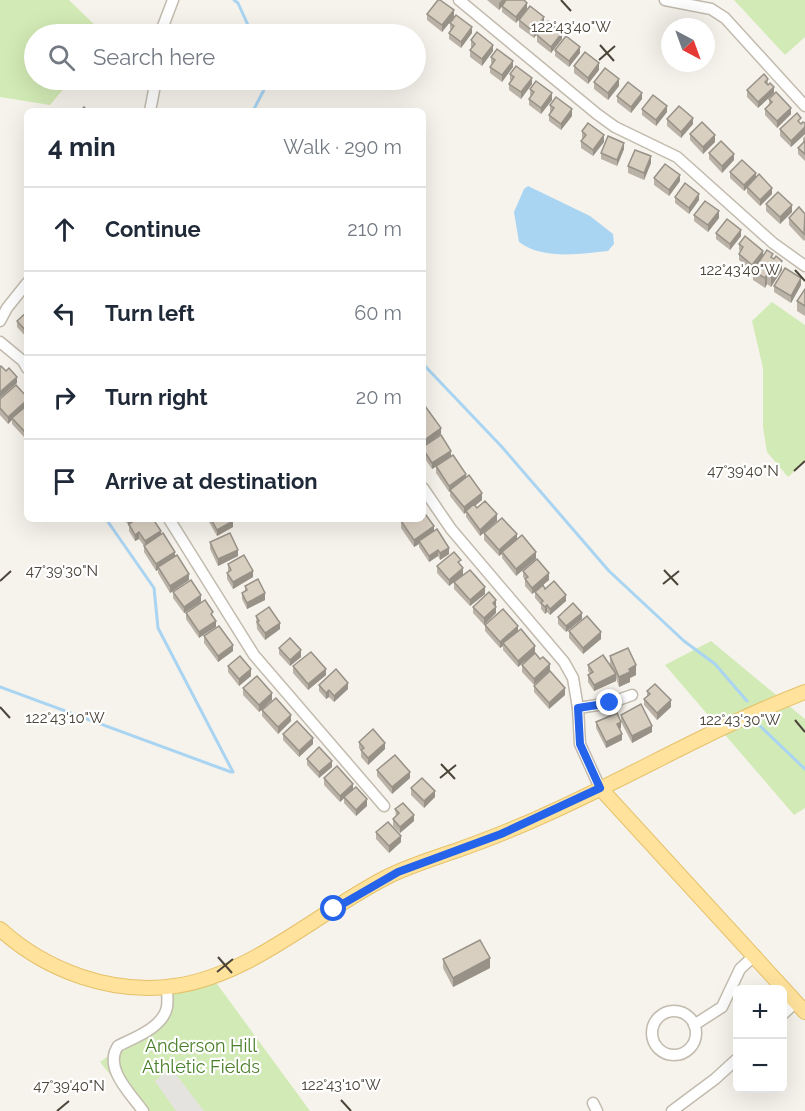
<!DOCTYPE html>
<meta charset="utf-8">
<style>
:root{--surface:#fff;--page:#f2f2f3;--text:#1f2937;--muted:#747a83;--line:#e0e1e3}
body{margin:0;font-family:Raleway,sans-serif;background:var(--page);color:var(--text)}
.controls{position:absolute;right:18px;bottom:18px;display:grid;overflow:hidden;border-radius:9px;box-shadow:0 6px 24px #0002}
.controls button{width:54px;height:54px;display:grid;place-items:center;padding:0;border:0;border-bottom:2px solid var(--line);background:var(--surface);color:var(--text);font:30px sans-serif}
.compass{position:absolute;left:661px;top:18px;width:54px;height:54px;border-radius:50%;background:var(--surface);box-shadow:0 6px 24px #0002;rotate:139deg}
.stop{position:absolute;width:18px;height:18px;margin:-14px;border:4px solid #2563eb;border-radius:50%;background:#fff}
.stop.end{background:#2563eb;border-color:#fff;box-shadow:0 2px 6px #0008}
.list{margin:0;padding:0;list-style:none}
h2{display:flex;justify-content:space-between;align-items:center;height:78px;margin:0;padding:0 24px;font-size:26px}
h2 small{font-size:20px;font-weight:400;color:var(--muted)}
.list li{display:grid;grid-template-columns:39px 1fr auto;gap:18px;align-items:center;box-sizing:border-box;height:84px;padding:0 24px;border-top:2px solid var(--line)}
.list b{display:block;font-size:22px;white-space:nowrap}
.list em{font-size:20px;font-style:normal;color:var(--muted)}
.icon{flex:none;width:33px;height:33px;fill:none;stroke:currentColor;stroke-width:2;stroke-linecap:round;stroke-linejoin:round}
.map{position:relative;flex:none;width:805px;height:1111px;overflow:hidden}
.search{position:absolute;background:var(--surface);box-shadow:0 6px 24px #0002;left:24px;top:24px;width:402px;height:66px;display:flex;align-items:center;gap:15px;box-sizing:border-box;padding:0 21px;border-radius:33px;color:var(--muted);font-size:22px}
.panel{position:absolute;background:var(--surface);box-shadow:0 6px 24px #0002;left:24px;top:108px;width:402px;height:414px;border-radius:9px}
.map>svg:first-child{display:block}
.green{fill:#d2eab5}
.parking{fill:#e5e3e0}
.water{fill:#a9d4f2}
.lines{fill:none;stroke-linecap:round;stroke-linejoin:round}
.stream{stroke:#a9d4f2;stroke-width:3}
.minor-casing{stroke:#c2bbae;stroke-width:13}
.major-casing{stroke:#e6c16a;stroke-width:16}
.minor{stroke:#fff;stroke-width:10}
.major{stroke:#ffe39c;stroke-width:14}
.wall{fill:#bab2a6}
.shaded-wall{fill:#979187}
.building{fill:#d8cfc1;stroke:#979187;stroke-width:1.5}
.route{stroke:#2563eb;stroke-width:8}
.ticks{fill:none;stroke:#4b4439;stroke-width:2}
.labels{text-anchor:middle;stroke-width:4.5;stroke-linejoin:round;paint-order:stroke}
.park-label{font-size:18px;fill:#4a7f2a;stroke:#fff}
.ticks-label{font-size:15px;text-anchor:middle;fill:#4b4439;stroke:#fff;stroke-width:4.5;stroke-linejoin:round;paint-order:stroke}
</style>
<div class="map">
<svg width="805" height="1111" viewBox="0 0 805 1111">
<rect width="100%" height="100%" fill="#f6f3ec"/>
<g class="green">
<polygon points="0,0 69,0 104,34 34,34 34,80 71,80 50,105 0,97"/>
<polygon points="734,0 805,0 805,37 785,55"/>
<polygon points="772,302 805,325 805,462 788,477 767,452 763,427 763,368 752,321"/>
<polygon points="711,641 805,719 805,808 794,815 665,665"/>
<polygon points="212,977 310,1111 139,1111 100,1062 158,1022 167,987"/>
</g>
<polygon class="parking" points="171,1068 204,1111 176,1111 155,1081"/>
<path class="water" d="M528,186l62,30 23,18 1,10 -6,7c-28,3 -65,9 -89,-9l-5,-30 10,-23z"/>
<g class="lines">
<g class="stream">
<polyline points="234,0 238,3 252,34"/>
<polyline points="253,111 268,82 268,80"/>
<polyline points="423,364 502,447 609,571 684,641 715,664 747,701"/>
<polyline points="106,519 154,588 158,628 233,772"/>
<polyline points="0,687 231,772"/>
<polyline points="758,724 805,769"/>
</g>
<defs>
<g id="minor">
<polyline points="459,0 597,114 615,127 677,157 773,243 805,266"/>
<polyline points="665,0 711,9 725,18 805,106"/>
<polyline points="160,34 173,0"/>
<polyline points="150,111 156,80"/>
<polyline points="0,321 7,308 27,283"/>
<polyline points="0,342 23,361 27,368"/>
<polyline points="423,488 451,529 564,662 573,678 578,708 580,744 600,788"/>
<polyline points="169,519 254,655 384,806"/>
<polyline points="578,708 610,703 632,695"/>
<circle cx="674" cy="1033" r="22"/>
<polyline points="782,1015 796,1002"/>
<polyline points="694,1025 722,1007 740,969 755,955"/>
<polyline points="593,1103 597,1111"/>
<path d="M143,1111c-12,-17 -40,-43 -25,-65 15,-8 45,-18 49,-39 1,-6 0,-13 0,-20"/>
<polyline points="672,1111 715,1079 738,1058"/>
</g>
<g id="major">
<polyline points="600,788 805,1012"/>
<path d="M0,929c46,42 112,66 175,57 77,-11 143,-74 212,-109 22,-11 45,-18 68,-26 31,-11 62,-23 92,-37 87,-39 169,-88 258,-122"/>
</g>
</defs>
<use href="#minor" class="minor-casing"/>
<use href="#major" class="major-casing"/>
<use href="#minor" class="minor"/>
<use href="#major" class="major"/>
</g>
<g class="wall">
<polygon points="487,0 524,0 527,9 516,23 502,12 502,7 499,10"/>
<polygon points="427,14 454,17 442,32 427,20"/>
<polygon points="519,20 544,24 534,38 519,27"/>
<polygon points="450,23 472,33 461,48 449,39 449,33 451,30 450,29"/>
<polygon points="537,35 562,39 551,53 537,42"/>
<polygon points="471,40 493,51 482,66 470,57 470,50 472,48 471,47"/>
<polygon points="555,50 580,53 569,67 555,56"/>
<polygon points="491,57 513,67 502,82 490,73 490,67 492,64 491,63"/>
<polygon points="574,66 599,70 588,84 574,73"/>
<polygon points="510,74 532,84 521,99 509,90 509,84 511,81 510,80"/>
<polygon points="768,79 768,85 774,93 758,108 747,97 747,90"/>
<polygon points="594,82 619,86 608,100 594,89"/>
<polygon points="530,89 552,100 541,114 529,105 529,99 531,96 530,95"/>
<polygon points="617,96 642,99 631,113 617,102"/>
<polygon points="769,99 791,114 777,128 765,115 765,109 769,105"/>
<polygon points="550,105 572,116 561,130 549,121 549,115 551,112 550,112"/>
<polygon points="642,109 667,112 656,126 642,115"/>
<polygon points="667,119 693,124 681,138 667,126"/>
<polygon points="805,123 805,134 791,147 780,136 780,129"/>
<polygon points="582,131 604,142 593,156 581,148 581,141 583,139 582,138"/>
<polygon points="690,134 715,142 703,154 690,140"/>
<polygon points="805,136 805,161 798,154 798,148 803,144 803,138"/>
<polygon points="624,149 617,166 601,159 601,153"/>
<polygon points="709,153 734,160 722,173 709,159"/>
<polygon points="651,163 644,180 628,173 628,166"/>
<polygon points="730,172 756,178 772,194 760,206 747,193 747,188 744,191 730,178"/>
<polygon points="654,178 680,181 669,196 654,185"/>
<polygon points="675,197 699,200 689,214 675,203"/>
<polygon points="766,204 792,212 780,224 766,211"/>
<polygon points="805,214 805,240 804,241 789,225 789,218"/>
<polygon points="694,215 719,218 708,232 694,221"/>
<polygon points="716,233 741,236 730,250 716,239"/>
<polygon points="739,244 763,256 773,258 782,270 771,287 767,284 765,288 753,280 753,271 758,263 752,271 739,260 739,254 740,251 739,250"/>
<polygon points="801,285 791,303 774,292 774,286"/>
<polygon points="805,289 805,316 797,311 797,301"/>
<polygon points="27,312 27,338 17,327 17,321"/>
<polygon points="0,399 27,409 27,435 24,437 12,424 12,420 8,424 0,415"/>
<polygon points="423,408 441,434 429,443 451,456 482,500 475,506 477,508 497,521 480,536 466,517 466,512 464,514 450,496 450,491 449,492 436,473 436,467 432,469 423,456"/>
<polygon points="124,519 153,519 161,535 175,556 189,580 170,593 158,573 158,570 156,571 144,552 144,546 139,539 135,541 129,531 129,526"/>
<polygon points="209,519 211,519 233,527 217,536 209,522"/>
<polygon points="401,519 423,519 434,531 449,554 440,560 438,556 429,562 419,547 419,544 414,547 401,528 401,521 402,521"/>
<polygon points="484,533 517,534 516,576 502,558 502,554 499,556 484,540"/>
<polygon points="210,542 238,556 218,566 210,549"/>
<polygon points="228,564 253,577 233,589 227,579 227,573 228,572"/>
<polygon points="437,566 461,566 463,575 449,586 437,573"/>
<polygon points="523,571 549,580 532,594 525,586 525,579 523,577"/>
<polygon points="454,582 485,594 470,606 454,589"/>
<polygon points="245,586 265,600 247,609 242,599 242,593 245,591"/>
<polygon points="545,589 566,601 550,615 547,612 545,614 541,609 541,605 535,598 535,592"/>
<polygon points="173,592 201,602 184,613 173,598"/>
<polygon points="205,600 199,638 186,619 186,613"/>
<polygon points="473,607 496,607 496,613 484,625 473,613"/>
<polygon points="256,616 280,629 265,640 257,629"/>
<polygon points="558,617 582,619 566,632 558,624"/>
<polygon points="485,625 518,631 535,653 518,667 503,650 503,646 500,648 485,631"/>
<polygon points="569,631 601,639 583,654 569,638"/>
<polygon points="204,636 233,651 218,662 204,643"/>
<polygon points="279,648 301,657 290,666 279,654"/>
<polygon points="535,653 534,685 522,672 522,665"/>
<polygon points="610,656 636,675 630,678 630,682 619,687 616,678 616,681 594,691 588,682 588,675 590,674 588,671 588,665 610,666"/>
<polygon points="228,666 251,676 239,686 228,672"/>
<polygon points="293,666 326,675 308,690 293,673"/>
<polygon points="319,685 348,689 334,702 329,697 326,699 319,691"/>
<polygon points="534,686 565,695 549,709 534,692"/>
<polygon points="243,688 272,700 259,712 243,695"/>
<polygon points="647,691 671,707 657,720 644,705 644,699 647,696"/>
<polygon points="262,710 291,721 278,734 262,716"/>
<polygon points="621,715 652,732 632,743 621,722 621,728 620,729 622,740 606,748 596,728 596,722 621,721"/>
<polygon points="283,734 313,744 299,757 283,740"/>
<polygon points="359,742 385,749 368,765 361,757 361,751 359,748"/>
<polygon points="307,759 332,767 319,778 307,765"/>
<polygon points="377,770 410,778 392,794 377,776"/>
<polygon points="324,778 353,790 367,806 356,816 344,803 344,798 340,802 324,785"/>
<polygon points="411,788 435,797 424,808 411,795"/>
<polygon points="395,809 414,821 400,833 393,826 393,819 396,816"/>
<polygon points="376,832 401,842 389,853 376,839"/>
<polygon points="443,959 490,968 453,987 443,968"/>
</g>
<g class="shaded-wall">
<polygon points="502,0 507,0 499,10 499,3"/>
<polygon points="527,3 527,9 516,23 516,17"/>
<polygon points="454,10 454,17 442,32 442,25"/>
<polygon points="544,17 544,24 534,38 534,32"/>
<polygon points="472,27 472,33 461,48 461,42"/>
<polygon points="562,33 562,39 551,53 551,47"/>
<polygon points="493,45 493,51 482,66 482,59"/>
<polygon points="580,47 580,53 569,67 569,61"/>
<polygon points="513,61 513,67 502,82 502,75"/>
<polygon points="599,63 599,70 588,84 588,78"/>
<polygon points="532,78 532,84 521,99 521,92"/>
<polygon points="619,79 619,86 608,100 608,93"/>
<polygon points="774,87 774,93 758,108 758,102"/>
<polygon points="552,93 552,100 541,114 541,108"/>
<polygon points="642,93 642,99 631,113 631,107"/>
<polygon points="667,106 667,112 656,126 656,120"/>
<polygon points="791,108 791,114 777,128 777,121"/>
<polygon points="572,109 572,116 561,130 561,124"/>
<polygon points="693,118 693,124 681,138 681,132"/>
<polygon points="805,127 805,134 791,147 791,141"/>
<polygon points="604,135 604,142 593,156 593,150"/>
<polygon points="715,135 715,142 703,154 703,147"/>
<polygon points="624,143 624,149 617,166 617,160"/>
<polygon points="734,154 734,160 722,173 722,166"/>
<polygon points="651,156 651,163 644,180 644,173"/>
<polygon points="756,173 756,179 744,191 744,185"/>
<polygon points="680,175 680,181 669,196 669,190"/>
<polygon points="772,188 772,194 760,206 760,200"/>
<polygon points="699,194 699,200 689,214 689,208"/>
<polygon points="792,205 792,212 780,224 780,217"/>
<polygon points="719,211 719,218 708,232 708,225"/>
<polygon points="741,230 741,236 730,250 730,244"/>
<polygon points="763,251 763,257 752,271 752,265"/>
<polygon points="782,261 782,270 771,287 771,277"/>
<polygon points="767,275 767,284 765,288 765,278"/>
<polygon points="801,278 801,285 791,303 791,296"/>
<polygon points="17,377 17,383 0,398 0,392"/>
<polygon points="27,400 27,407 13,419 12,418 12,420 8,424 8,417"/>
<polygon points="27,428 27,435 24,437 24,431"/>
<polygon points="441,428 441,434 423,447 423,441"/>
<polygon points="451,451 451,457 432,469 432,463"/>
<polygon points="466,474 466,481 450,490 450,491 449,492 449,486"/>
<polygon points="482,493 482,500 464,514 464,507"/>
<polygon points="497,514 497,521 480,536 480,530"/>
<polygon points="130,519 140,519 129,524 128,527 128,520"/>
<polygon points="233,521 233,527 217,536 217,530"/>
<polygon points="434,526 434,533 419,541 419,544 414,547 414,540"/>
<polygon points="161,531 161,538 145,548 145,541"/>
<polygon points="139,532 139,539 135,541 135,535"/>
<polygon points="517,534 517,541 502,552 502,554 499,556 499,550"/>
<polygon points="449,548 449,554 440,560 440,553"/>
<polygon points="238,550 238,556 218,566 218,559"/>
<polygon points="438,550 438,556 429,562 429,556"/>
<polygon points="175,552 175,559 158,567 158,570 156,571 156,564"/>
<polygon points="536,552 536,559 516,576 516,569"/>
<polygon points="463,568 463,575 449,586 449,580"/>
<polygon points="253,571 253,577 233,589 233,582"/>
<polygon points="549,573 549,580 532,594 532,588"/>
<polygon points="189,574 189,580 170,593 170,586"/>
<polygon points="485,587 485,594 470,606 470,600"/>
<polygon points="265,593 265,600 247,609 247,603"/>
<polygon points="201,595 201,602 184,613 184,607"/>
<polygon points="566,595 566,601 550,615 550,609"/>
<polygon points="496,600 496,613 484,625 484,618 493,603"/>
<polygon points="547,605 547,612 545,614 545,607"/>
<polygon points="582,613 582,619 566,632 566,626"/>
<polygon points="216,621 216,627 199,638 199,632"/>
<polygon points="280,623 280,629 265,640 265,633"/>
<polygon points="518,626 518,633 503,643 503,646 500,648 500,642"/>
<polygon points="601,632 601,639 583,654 583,648"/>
<polygon points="233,645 233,651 218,662 218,656"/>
<polygon points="535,646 535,653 518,667 518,661"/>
<polygon points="301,650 301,657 290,666 290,660"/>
<polygon points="550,664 550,671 534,685 534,679"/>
<polygon points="636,665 636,675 630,678 630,682 619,687 619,677 629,669"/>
<polygon points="251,669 251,676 239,686 239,679"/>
<polygon points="326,669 326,675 308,690 308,684"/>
<polygon points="616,674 616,681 594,691 594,685"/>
<polygon points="348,683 348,689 334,702 334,696"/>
<polygon points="565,688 565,695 549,709 549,703"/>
<polygon points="329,690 329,697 326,699 326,693"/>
<polygon points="272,693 272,700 259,712 259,705"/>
<polygon points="671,700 671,707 657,720 657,713"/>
<polygon points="291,715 291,721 278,734 278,727"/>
<polygon points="621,722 621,728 617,730 617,724"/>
<polygon points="652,726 652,732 632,743 632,736"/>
<polygon points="622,734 622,740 606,748 606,742"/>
<polygon points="313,738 313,744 299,757 299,751"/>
<polygon points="385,743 385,749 368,765 368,758"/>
<polygon points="332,761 332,767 319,778 319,772"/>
<polygon points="410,772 410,778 392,794 392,787"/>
<polygon points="353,784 353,790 340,802 340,796"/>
<polygon points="435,791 435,797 424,808 424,801"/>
<polygon points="367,799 367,806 356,816 356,810"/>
<polygon points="414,815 414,821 400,833 400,827"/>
<polygon points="401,836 401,842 389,853 389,846"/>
<polygon points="490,958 490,968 453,987 453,978"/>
</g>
<g class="building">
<polygon points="438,0 440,0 454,10 442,25 427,14"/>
<polygon points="506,0 524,0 527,3 516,17 502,6"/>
<polygon points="530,6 544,17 534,32 519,20"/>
<polygon points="456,15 472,27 461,42 449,33 454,26 450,23"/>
<polygon points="548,21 562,33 551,47 537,35"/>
<polygon points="477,32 493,45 482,59 470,50 475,44 471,40"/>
<polygon points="566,36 580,47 569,61 555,50"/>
<polygon points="497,49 513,61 502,75 490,67 495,60 491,57"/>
<polygon points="585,52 599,63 588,78 574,66"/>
<polygon points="516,66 532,78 521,92 509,84 514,77 510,74"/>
<polygon points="605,68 619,79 608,93 594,82"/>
<polygon points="764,74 768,79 765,82 768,85 770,83 774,87 758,102 747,90"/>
<polygon points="536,81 552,93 541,108 529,99 534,92 530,89"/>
<polygon points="628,82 642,93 631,107 617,96"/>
<polygon points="776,92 791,108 777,121 765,109 772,102 769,99"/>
<polygon points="653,95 667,106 656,120 642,109"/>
<polygon points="556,97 572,109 561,124 549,115 554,108 550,105"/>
<polygon points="679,106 693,118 681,132 667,119"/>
<polygon points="84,107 88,111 81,111"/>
<polygon points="797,113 801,118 798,121 801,124 803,122 805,123 805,127 791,141 780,129"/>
<polygon points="702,122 715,135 703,147 690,134"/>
<polygon points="588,123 604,135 593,150 581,141 586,135 582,131"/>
<polygon points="608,136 624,143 617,160 601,153"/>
<polygon points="721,141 734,154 722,166 709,153"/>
<polygon points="805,141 805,154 798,148"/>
<polygon points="635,150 651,156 644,173 628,166"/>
<polygon points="742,160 756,173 744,185 730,172"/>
<polygon points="665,164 680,175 669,190 654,178"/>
<polygon points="759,174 772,188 760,200 747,187"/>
<polygon points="685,183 699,194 689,208 675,197"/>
<polygon points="778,192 792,205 780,217 766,204"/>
<polygon points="705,201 719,211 708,225 694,215"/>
<polygon points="799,207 805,214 804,234 789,218"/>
<polygon points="727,219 741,230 730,244 716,233"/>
<polygon points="745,236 763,251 752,265 739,254 743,247 739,244"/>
<polygon points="767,250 773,254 771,257 774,259 776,256 782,261 771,277 767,275 765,278 753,271"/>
<polygon points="785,268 801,278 791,296 774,286"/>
<polygon points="805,289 805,306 797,301"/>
<polygon points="27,312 27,332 17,321"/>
<polygon points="1,366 6,371 9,368 17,377 0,392 0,367"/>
<polygon points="16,385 27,397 27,400 8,417 0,408 0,399"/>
<polygon points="425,406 441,428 423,441 423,408"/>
<polygon points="25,407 27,409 27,428 24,431 12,418"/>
<polygon points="441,435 451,451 432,463 423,449 423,447"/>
<polygon points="453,455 466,474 449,486 436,466"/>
<polygon points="469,475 482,493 464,507 450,490"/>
<polygon points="485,501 497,514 480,530 466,511 474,504 477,508"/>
<polygon points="423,511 434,526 414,540 401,521 404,519 423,519"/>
<polygon points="502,518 517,534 499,550 484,533"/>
<polygon points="137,519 153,519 161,531 145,541 139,532 135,535 129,524"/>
<polygon points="211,519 232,519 233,521 217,530"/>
<polygon points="437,529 449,548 440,553 438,550 429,556 419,541"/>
<polygon points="163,533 175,552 156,564 144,546"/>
<polygon points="230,533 238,550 218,559 210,542"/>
<polygon points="522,535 536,552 516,569 502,552"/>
<polygon points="454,552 461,560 458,562 463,568 449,580 437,566"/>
<polygon points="177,555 189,574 170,586 158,567"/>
<polygon points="244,555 253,571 233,582 227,573 231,570 228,564"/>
<polygon points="537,559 549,573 532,588 525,579 528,577 523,571"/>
<polygon points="470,570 485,587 470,600 454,582"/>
<polygon points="258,579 265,593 247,603 242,593 247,590 245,586"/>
<polygon points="191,580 201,595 184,607 173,592"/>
<polygon points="554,581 566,595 550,609 547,605 545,607 541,603 543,601 535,592 543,585 545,589"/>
<polygon points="489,592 496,600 493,603 496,607 484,618 473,607"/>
<polygon points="205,600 213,612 211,614 216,621 199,632 186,613"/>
<polygon points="573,603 582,613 566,626 558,617"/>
<polygon points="269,607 280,623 265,633 257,622 259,621 256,616"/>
<polygon points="503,609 518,626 500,642 485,625"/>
<polygon points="587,616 601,632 583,648 569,631"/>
<polygon points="219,626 233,645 218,656 204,636"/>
<polygon points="521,629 535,646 518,661 503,643"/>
<polygon points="290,638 301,650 290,660 279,648"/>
<polygon points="628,648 636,665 629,669 630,672 619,677 610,656"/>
<polygon points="311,652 326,669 308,684 293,666"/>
<polygon points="535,653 540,659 543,657 550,664 534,679 522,665"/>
<polygon points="603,655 616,674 594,685 588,675 593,672 588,665"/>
<polygon points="240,656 251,669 239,679 228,666"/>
<polygon points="336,669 348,683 334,696 329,690 326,693 319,685"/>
<polygon points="550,671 565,688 549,703 534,686"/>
<polygon points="257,676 272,693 259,705 243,688"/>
<polygon points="655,684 671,700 657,713 644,699 650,694 647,691"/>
<polygon points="276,698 291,715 278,727 262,710"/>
<polygon points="641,704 652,726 632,736 621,715"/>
<polygon points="617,713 621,722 617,724 622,734 606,742 596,722"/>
<polygon points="297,721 313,738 299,751 283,734"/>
<polygon points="373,729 385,743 368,758 361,750 364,748 359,742"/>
<polygon points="319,747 332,761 319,772 307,759"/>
<polygon points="395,755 410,772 392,787 377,770"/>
<polygon points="337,766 353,784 340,796 324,778"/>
<polygon points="422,778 435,791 424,801 411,788"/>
<polygon points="356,787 367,799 356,810 344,797"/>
<polygon points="403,803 414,815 400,827 393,819 399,813 395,809"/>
<polygon points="388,822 401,836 389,846 376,832"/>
<polygon points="480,940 490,958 453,978 443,959"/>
</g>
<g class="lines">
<polyline class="route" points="334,909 398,872 501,834 600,788 580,744 578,708 610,703"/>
</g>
<path class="ticks" d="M561,0l10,11M600,45l14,16M599,60l16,-14M795,270l10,11M794,471l11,-10M664,570l14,15M0,581l11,-10M663,584l16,-13M0,707l10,11M795,720l10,12M441,764l14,15M440,778l16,-13M218,957l14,16M217,972l16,-13M341,1100l10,11M57,1111l12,-10"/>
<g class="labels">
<g class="park-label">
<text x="201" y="1052">Anderson Hill<tspan x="201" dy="21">Athletic Fields</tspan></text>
</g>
</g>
<g class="ticks-label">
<text x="571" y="32">122°43'40"W</text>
<text x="740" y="275">122°43'40"W</text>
<text x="743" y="476">47°39'40"N</text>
<text x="62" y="576">47°39'30"N</text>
<text x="65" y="723">122°43'10"W</text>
<text x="740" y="725">122°43'30"W</text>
<text x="341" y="1090">122°43'10"W</text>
<text x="69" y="1091">47°39'40"N</text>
</g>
</svg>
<div class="controls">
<button>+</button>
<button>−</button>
</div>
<svg class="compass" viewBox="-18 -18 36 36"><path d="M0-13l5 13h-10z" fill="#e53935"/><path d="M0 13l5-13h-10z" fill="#747a83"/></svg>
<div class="stop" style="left:334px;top:909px"></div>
<div class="stop end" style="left:610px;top:703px"></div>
<div class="search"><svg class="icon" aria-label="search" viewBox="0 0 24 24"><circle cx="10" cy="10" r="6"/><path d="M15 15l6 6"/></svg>Search here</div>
<section class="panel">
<h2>4 min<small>Walk · 290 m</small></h2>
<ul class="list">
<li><svg class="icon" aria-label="ahead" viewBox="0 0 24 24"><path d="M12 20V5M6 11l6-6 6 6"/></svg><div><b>Continue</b></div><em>210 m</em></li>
<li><svg class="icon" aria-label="left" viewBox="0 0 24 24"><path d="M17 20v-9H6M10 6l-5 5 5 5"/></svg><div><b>Turn left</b></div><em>60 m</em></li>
<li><svg class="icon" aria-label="right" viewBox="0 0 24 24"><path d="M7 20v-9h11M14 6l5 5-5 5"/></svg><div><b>Turn right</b></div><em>20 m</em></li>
<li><svg class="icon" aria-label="arrive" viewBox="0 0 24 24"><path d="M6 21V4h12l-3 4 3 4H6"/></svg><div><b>Arrive at destination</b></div></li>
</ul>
</section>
</div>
